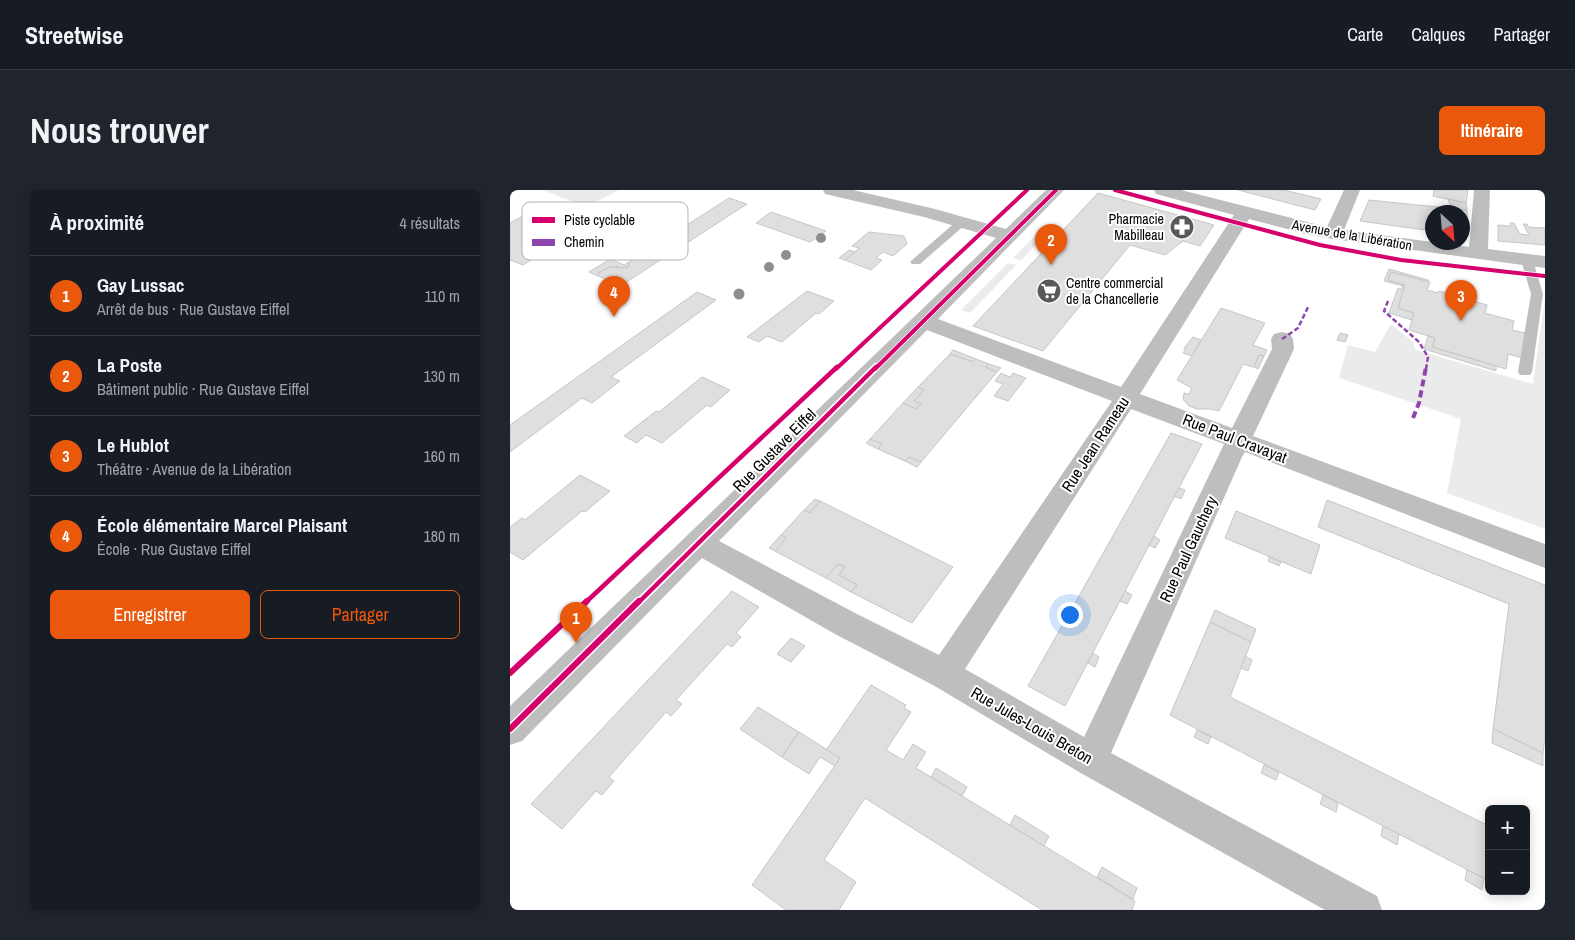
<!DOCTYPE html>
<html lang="fr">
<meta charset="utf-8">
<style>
:root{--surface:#171b24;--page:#20242c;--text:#f1f3f6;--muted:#9ea1a6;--line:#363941;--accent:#ea580c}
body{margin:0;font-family:"Archivo Narrow",sans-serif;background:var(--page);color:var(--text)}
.controls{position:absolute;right:15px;bottom:15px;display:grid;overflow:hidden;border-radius:8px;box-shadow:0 2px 12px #0003}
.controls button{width:45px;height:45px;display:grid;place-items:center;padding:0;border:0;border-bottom:1px solid var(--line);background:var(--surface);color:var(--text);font:25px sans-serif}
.compass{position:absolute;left:915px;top:15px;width:45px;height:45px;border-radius:50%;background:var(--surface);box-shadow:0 2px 12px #0003;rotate:154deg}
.you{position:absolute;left:559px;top:424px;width:18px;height:18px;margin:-12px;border:4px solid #fff;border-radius:50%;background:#1a73e8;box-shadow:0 0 0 8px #1a73e833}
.badge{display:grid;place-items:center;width:32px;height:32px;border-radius:50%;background:var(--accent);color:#fff;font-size:16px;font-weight:700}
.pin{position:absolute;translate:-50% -41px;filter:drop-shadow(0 1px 2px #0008)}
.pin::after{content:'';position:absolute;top:26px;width:18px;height:15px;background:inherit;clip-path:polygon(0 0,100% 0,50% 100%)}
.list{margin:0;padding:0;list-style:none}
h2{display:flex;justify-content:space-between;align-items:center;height:65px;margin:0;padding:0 20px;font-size:21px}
h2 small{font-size:16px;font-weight:400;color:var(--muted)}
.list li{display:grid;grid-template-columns:32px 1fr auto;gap:15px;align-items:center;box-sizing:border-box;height:80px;padding:0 20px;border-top:1px solid var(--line)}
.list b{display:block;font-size:19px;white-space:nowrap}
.list p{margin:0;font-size:16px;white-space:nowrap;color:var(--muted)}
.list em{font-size:16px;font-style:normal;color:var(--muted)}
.actions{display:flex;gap:10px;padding:15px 20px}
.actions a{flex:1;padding:11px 0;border:1px solid var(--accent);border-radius:8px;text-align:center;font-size:18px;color:var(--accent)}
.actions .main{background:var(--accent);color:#fff}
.map{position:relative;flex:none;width:1035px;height:720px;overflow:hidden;border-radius:8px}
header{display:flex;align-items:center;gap:30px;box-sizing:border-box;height:70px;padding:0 25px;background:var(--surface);border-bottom:1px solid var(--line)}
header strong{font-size:24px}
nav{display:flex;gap:28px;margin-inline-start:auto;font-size:18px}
.intro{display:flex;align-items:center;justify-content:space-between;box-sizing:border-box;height:120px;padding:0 30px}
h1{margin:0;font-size:35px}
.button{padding:12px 22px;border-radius:8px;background:var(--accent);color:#fff;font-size:18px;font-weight:700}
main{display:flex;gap:30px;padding:0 30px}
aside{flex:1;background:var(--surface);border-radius:8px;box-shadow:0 2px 12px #0003}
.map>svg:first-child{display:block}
.green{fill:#ebebeb}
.building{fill:#dfdfdf;stroke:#c6c6c6}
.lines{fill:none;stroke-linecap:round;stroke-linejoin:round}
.lane{fill:#bebebe;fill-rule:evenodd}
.street{fill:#bebebe;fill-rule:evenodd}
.quiet-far1{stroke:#8e44ad;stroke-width:2.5;stroke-dasharray:5 2.5;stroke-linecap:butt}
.quiet{stroke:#8e44ad;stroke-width:4;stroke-dasharray:7 4;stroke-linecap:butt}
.cycleway-far2-casing{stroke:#fff;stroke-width:5.5}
.cycleway-far1-casing{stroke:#fff;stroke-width:8}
.cycleway-casing{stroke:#fff;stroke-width:9}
.cycleway-far2{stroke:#d6006c;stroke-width:4}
.cycleway-far1{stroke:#d6006c;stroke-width:4.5}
.cycleway{stroke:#d6006c;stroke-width:6}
.tree{fill:#8e8e8e}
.labels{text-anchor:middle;stroke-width:4;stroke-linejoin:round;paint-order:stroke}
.far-poi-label{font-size:14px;fill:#000;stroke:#fff;text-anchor:end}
.far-street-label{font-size:14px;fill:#000;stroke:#fff}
.street-label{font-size:16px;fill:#000;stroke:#fff}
.key{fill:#fff;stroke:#b2b2b2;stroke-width:1}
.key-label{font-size:14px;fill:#000}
</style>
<header>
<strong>Streetwise</strong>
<nav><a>Carte</a><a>Calques</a><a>Partager</a></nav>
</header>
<div class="intro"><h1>Nous trouver</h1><a class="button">Itinéraire</a></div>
<main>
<aside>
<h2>À proximité<small>4 résultats</small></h2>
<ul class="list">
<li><span class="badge">1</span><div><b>Gay Lussac</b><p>Arrêt de bus · Rue Gustave Eiffel</p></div><em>110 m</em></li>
<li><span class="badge">2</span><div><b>La Poste</b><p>Bâtiment public · Rue Gustave Eiffel</p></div><em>130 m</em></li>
<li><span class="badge">3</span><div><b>Le Hublot</b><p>Théâtre · Avenue de la Libération</p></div><em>160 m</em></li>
<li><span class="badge">4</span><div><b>École élémentaire Marcel Plaisant</b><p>École · Rue Gustave Eiffel</p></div><em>180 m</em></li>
</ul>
<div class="actions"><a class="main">Enregistrer</a><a>Partager</a></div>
</aside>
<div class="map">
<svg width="1035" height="720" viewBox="0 0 1035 720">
<rect width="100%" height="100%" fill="#fff"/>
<g class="green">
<polygon points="33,0 109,0 76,17"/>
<polygon points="527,44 534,46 511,70 503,68"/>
<polygon points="498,73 506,75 460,123 451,120"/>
<polygon points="1035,108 1035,339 937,303 951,229 829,188 838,155 865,162 881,134 902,151 906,160 1023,194"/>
</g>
<g class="building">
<polygon points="728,0 774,0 811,9 805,20"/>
<polygon points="924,0 958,0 956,13 923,6"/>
<polygon points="588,3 704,35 690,56 673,51 655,65 620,55 533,161 463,136"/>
<polygon points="219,8 237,14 118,91 111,95 88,86 89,82 100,77 117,78 119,76 119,72"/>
<polygon points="938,9 956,13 957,20 941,18"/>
<polygon points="859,10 957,20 958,46 952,45 952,22 922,22 922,41 850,31"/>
<polygon points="33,15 100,40 88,48 107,55 93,66 82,67 66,61 53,69 34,62 13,75 0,70 0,33"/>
<polygon points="261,22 316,41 300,52 246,33"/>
<polygon points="1000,33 1004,33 1010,44 1019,45 1013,34 1017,34 1018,37 1035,38 1035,55 988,51 988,35 1002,36"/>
<polygon points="359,42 394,46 397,54 383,66 373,62 366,68 372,70 361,80 335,70 349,58 342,56"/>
<polygon points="339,60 345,62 335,70 329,68"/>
<polygon points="100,69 114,75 119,72 119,76 111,78 105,76 100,77 89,82 88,86 79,82"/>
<polygon points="879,79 918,90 918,92 881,82 878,90 895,95 888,118 904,123 902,130 879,123 888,98 891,99 893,96 874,91"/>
<polygon points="881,82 920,92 917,100 928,103 929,101 977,115 975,123 1004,131 1002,140 1015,143 1012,168 998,164 996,179 922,157 925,148 899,140 904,123 888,118 895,95 878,90"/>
<polygon points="297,101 324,111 309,124 306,123 272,152 257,146 249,152 237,147"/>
<polygon points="187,102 206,110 101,187 110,191 82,213 72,208 0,262 0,235"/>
<polygon points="711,118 755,133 743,155 757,160 754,166 749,165 744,177 733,174 709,221 701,219 687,219 679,216 673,209 674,203 679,204 682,198 667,190"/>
<polygon points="830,143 838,145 835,152 827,150"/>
<polygon points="918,146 925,148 922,157 986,176 986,181 914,159"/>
<polygon points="683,147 691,150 682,166 673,163 676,158 674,158"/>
<polygon points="443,160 466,169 463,172 440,164"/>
<polygon points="440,164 463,172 466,169 479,174 475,177 487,182 411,272 399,267 395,271 368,259 372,254 360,249 393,213 406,219 411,214 404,211 414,200 408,197"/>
<polygon points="749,165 754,166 748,179 744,177"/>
<polygon points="479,174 491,178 487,182 475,177"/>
<polygon points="491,183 500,187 503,183 516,188 498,211 484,206 493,194 485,191"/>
<polygon points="192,187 220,200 201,217 197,215 152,253 136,245 127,253 114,246 146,221 149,222"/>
<polygon points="408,197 414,200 404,211 411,214 406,219 393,213"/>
<polygon points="661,243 692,254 555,516 518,496"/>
<polygon points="360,249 372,254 368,259 356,253"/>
<polygon points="399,267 411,272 407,277 395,271"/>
<polygon points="70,285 100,301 75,322 72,321 13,370 0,362 0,337 12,328 15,330"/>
<polygon points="669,298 675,300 671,309 664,306"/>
<polygon points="305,309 310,311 300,323 294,320"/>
<polygon points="817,310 1035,395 1035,548 1033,563 983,539 999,414 808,337"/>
<polygon points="310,311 443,377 402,433 341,402 347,395 329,385 335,377 328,374 316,388 265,361 276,348 271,345 294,320 300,323"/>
<polygon points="726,321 810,355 801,384 715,348"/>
<polygon points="271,345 276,348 265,361 259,358"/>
<polygon points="644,346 650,350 645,358 639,355"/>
<polygon points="759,367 771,372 769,376 758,371"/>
<polygon points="328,374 335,377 329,385 347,395 341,402 316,388"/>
<polygon points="222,401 249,417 226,443 231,447 222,457 217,454 166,510 172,514 161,526 156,522 99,587 104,591 92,605 86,601 52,639 21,614"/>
<polygon points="615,401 622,405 617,414 610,411"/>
<polygon points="705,420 746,439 741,452 700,432"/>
<polygon points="700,432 741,452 720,507 979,636 979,691 660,525"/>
<polygon points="281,448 295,456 281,472 267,464"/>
<polygon points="583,463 589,467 585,477 578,473"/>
<polygon points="735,466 742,470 738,481 731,478"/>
<polygon points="361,495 396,515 394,518 401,522 376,560 393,570 403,554 416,562 406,578 625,711 622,720 532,720 355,608 314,670 346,692 329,720 276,720 242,695 330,568 316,560"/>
<polygon points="248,517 289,542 272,567 230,539"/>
<polygon points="983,539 1033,563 1033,576 982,553"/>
<polygon points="687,540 701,547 698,554 684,547"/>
<polygon points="289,542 330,568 325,576 310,567 299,584 272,567"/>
<polygon points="754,575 769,582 766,590 751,583"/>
<polygon points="426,578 457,597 452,606 421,587"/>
<polygon points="813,605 828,613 826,622 810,614"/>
<polygon points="505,625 539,646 534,656 500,635"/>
<polygon points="873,636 889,644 887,655 871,646"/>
<polygon points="592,677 627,698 623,709 587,687"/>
<polygon points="957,680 974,688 972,700 955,690"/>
</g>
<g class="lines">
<g class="lane">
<polygon points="452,29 456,30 457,32 456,34 410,74 402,74 400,72 402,70 448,30"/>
<polygon points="1017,67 1023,70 1033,104 1022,182 1020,185 1010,185 1008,182 1021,104 1011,70"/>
</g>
<path class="street" d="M313,0h30l82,19 71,20 40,-39h18l-126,129 183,68 113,-172 -78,-21 -2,-4h27l146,37 17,-37h16l-16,40 125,17 5,-57h16l-2,59 57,7v12l-212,-29 -23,-4 -61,-16 -109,175 92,34 40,-79 -1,-10 3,-5 8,-2 8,2 3,5 1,10 -41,87 292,108v24l-300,-116 -3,5 -131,296 266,143 5,14h-57l-246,-138 -146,-87 -98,-51 -133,-76 -180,183 -12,4v-39l486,-468 -72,-21 -99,-23zM417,140l185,71 -173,254 -82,-41 -138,-73zM621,219l93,35 -140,293 -119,-68z"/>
<g class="quiet-far1">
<polyline points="878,111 874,121 909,152 918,167 916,179"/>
<polyline points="772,149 788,138 799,115"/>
</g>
<polyline class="quiet" points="903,228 909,213 916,177"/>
<defs>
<g id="cycleway-far2">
<polyline points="605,0 810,55 891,70 1035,86"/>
<polyline points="326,179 517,0"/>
<polyline points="365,179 546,0"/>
</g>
<g id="cycleway-far1">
<polyline points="75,413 327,177"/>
<polyline points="128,413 366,177"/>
</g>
<g id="cycleway">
<polyline points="0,483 77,411"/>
<polyline points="0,539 129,411"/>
</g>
</defs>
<use href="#cycleway-far2" class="cycleway-far2-casing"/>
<use href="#cycleway-far1" class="cycleway-far1-casing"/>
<use href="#cycleway" class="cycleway-casing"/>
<use href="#cycleway-far2" class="cycleway-far2"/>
<use href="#cycleway-far1" class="cycleway-far1"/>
<use href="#cycleway" class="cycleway"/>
</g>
<g class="tree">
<circle cx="311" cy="48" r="5"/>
<circle cx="276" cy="65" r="5"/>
<circle cx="259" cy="77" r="5"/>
<circle cx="229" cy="104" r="5.5"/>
</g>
<defs>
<symbol id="pharmacy-disc" viewBox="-11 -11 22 22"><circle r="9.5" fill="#595959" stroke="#fff"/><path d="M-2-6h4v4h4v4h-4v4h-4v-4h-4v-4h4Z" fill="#fff"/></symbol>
<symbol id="supermarket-disc" viewBox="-11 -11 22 22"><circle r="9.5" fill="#595959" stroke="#fff"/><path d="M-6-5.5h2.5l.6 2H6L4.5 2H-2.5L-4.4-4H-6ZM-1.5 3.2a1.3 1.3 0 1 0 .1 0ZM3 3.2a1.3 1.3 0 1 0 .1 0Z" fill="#fff"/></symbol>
</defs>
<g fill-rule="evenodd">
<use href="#pharmacy-disc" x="658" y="23" width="28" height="28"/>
<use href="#supermarket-disc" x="525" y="87" width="28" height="28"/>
</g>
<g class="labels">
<g class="far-poi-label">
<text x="654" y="34">Pharmacie<tspan x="654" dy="16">Mabilleau</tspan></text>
<text x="556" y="98" text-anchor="start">Centre commercial<tspan x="556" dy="16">de la Chancellerie</tspan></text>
</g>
<g class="far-street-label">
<text transform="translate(842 45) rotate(10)" y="5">Avenue de la Libération</text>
</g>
<g class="street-label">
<text transform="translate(725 248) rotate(21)" y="6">Rue Paul Cravayat</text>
<text transform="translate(585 254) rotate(-57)" y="6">Rue Jean Rameau</text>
<text transform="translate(264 260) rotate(-45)" y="6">Rue Gustave Eiffel</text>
<text transform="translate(678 359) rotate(-65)" y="6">Rue Paul Gauchery</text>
<text transform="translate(522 535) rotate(30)" y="6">Rue Jules-Louis Breton</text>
</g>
</g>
<rect x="12" y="12" width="166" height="58" rx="8" class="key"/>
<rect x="22" y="27" width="23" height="6" fill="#d6006c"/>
<rect x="22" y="49" width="23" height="7" fill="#8e44ad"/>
<g class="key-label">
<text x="54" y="35">Piste cyclable</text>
<text x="54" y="57">Chemin</text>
</g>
</svg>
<div class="controls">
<button>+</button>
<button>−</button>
</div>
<svg class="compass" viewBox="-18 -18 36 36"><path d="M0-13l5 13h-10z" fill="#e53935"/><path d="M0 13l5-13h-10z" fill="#9ea1a6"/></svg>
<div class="you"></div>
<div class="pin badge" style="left:66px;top:453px">1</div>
<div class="pin badge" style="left:541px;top:75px">2</div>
<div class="pin badge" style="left:951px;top:131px">3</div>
<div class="pin badge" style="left:104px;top:127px">4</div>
</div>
</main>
